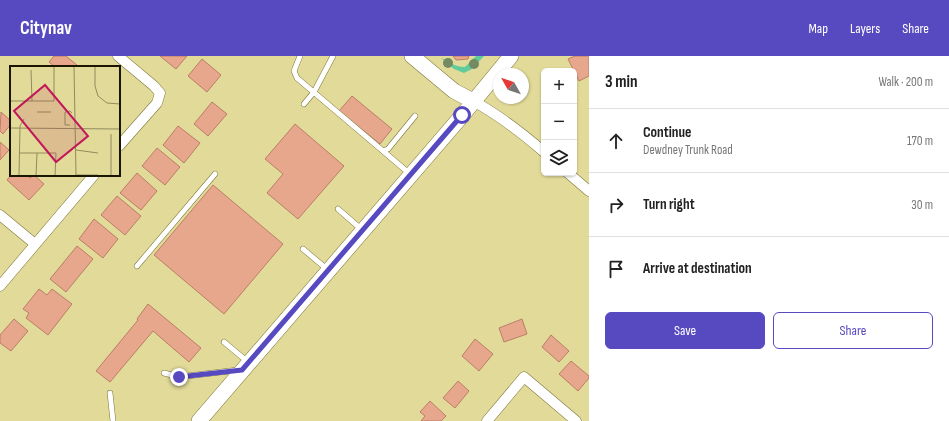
<!DOCTYPE html>
<meta charset="utf-8">
<style>
:root{--surface:#fff;--page:#f2f2f2;--text:#222;--muted:#767676;--line:#e0e0e0;--accent:#5749c0}
body{margin:0;font-family:"Sofia Sans Condensed",sans-serif;background:var(--page);color:var(--text)}
.controls{position:absolute;right:12px;top:12px;display:grid;overflow:hidden;border-radius:6px;box-shadow:0 1px 3px #0004}
.controls button{width:36px;height:36px;display:grid;place-items:center;padding:0;border:0;border-bottom:1px solid var(--line);background:var(--surface);color:var(--text);font:20px sans-serif}
.compass{position:absolute;left:493px;top:12px;width:36px;height:36px;border-radius:50%;background:var(--surface);box-shadow:0 1px 3px #0004;rotate:310deg}
.stop{position:absolute;width:12px;height:12px;margin:-9px;border:3px solid #5749c0;border-radius:50%;background:#fff}
.stop.end{background:#5749c0;border-color:#fff;box-shadow:0 1px 4px #0008}
.list{margin:0;padding:0;list-style:none}
h2{display:flex;justify-content:space-between;align-items:center;height:52px;margin:0;padding:0 16px;font-size:17px}
h2 small{font-size:13px;font-weight:400;color:var(--muted)}
.list li{display:grid;grid-template-columns:26px 1fr auto;gap:12px;align-items:center;box-sizing:border-box;height:64px;padding:0 16px;border-top:1px solid var(--line)}
.list b{display:block;font-size:15px;white-space:nowrap}
.list p{margin:0;font-size:13px;white-space:nowrap;color:var(--muted)}
.list em{font-size:13px;font-style:normal;color:var(--muted)}
.actions{display:flex;gap:8px;padding:12px 16px}
.actions a{flex:1;padding:9px 0;border:1px solid var(--accent);border-radius:6px;text-align:center;font-size:14px;color:var(--accent)}
.actions .main{background:var(--accent);color:#fff}
.icon{flex:none;width:22px;height:22px;fill:none;stroke:currentColor;stroke-width:2;stroke-linecap:round;stroke-linejoin:round}
.map{position:relative;flex:none;width:589px;height:365px;overflow:hidden}
header{display:flex;align-items:center;gap:24px;box-sizing:border-box;height:56px;padding:0 20px;background:var(--accent);color:#fff}
header strong{font-size:19px}
nav{display:flex;gap:22px;margin-inline-start:auto;font-size:14px}
main{display:flex}
aside{flex:1;background:var(--surface)}
.map>svg:first-child{display:block}
.green{fill:#62cb9d}
.building{fill:#e7a78d;stroke:#bb7e65}
.lines{fill:none;stroke-linecap:round;stroke-linejoin:round}
.lane-casing{stroke:#7c7536;stroke-width:6}
.street-casing{stroke:#7c7536;stroke-width:11}
.secondary-casing{stroke:#7c7536;stroke-width:16}
.lane{stroke:#fff;stroke-width:5}
.street{stroke:#fff;stroke-width:10}
.secondary{stroke:#fff;stroke-width:15}
.tree{fill:#748a62}
.route{stroke:#5749c0;stroke-width:5}
.inset-road{fill:none;stroke:#918c5c;stroke-width:1}
.view{fill:#c2185b;fill-opacity:0.15;stroke:#c2185b;stroke-width:2}
.inset-edge{fill:none;stroke:#1a1600;stroke-width:2}
</style>
<header>
<strong>Citynav</strong>
<nav><a>Map</a><a>Layers</a><a>Share</a></nav>
</header>
<main>
<div class="map">
<svg width="589" height="365" viewBox="0 0 589 365">
<rect width="100%" height="100%" fill="#e1da99"/>
<path class="green" d="M476,0h8l-12,13 -8,4 -10,-4 -13,-11c9,3 12,9 24,9z"/>
<g class="building">
<polygon points="54,0 66,0 77,9 76,11 55,11 49,6"/>
<polygon points="160,0 187,0 176,13"/>
<polygon points="453,0 469,0 468,3 456,4"/>
<polygon points="575,0 589,0 589,20 579,25 568,3"/>
<polygon points="202,3 221,19 207,36 188,20"/>
<polygon points="352,40 392,73 380,88 339,55"/>
<polygon points="212,46 227,58 208,80 194,68"/>
<polygon points="1,56 11,65 11,68 3,78 0,75"/>
<polygon points="295,68 344,110 298,163 267,137 283,118 265,103"/>
<polygon points="178,70 200,87 184,107 163,89"/>
<polygon points="0,86 9,94 0,104"/>
<polygon points="157,92 180,111 165,129 142,110"/>
<polygon points="137,117 157,135 141,154 120,137"/>
<polygon points="11,119 27,119 30,122 34,119 44,128 29,144 7,124"/>
<polygon points="213,129 283,188 224,258 154,199"/>
<polygon points="117,140 141,160 125,179 101,159"/>
<polygon points="94,163 118,183 103,202 79,183"/>
<polygon points="77,190 93,203 66,236 50,223"/>
<polygon points="39,233 47,239 52,233 72,248 48,279 26,262 29,257 23,253"/>
<polygon points="148,248 201,292 189,306 153,275 110,326 96,315 138,264 137,263"/>
<polygon points="14,263 28,275 11,295 0,287 0,279"/>
<polygon points="522,263 527,278 504,286 499,272"/>
<polygon points="551,279 569,295 559,306 542,291"/>
<polygon points="475,283 493,298 479,315 462,300"/>
<polygon points="571,305 589,320 589,322 578,335 559,318"/>
<polygon points="458,325 469,335 455,352 443,342"/>
<polygon points="430,345 446,360 441,365 421,365 425,360 420,356"/>
</g>
<g class="lines">
<defs>
<g id="lane">
<polyline points="300,0 294,15 297,22 383,95 388,93 415,60"/>
<polyline points="304,48 314,36 333,0"/>
<polyline points="383,95 410,118"/>
<polyline points="338,153 361,173"/>
<polyline points="303,193 328,214"/>
<polyline points="137,210 215,118"/>
<polyline points="224,286 248,306"/>
<polyline points="164,317 179,321 238,314"/>
<polyline points="110,337 113,365"/>
</g>
<g id="street">
<polyline points="118,0 154,30 160,37 157,47 119,90"/>
<path d="M473,45c26,14 49,32 71,51"/>
<polyline points="568,117 589,135"/>
<polyline points="0,159 35,188"/>
<polyline points="0,230 94,119"/>
<polyline points="487,365 524,321 576,365"/>
</g>
<g id="secondary">
<polyline points="412,0 454,35 473,45"/>
<polyline points="199,365 460,62 511,0"/>
</g>
</defs>
<use href="#lane" class="lane-casing"/>
<use href="#street" class="street-casing"/>
<use href="#secondary" class="secondary-casing"/>
<use href="#lane" class="lane"/>
<use href="#street" class="street"/>
<use href="#secondary" class="secondary"/>
</g>
<g class="tree">
<circle cx="448" cy="7" r="5"/>
<circle cx="474" cy="8" r="5"/>
</g>
<g class="lines">
<polyline class="route" points="179,321 242,314 462,59"/>
</g>
<g transform="translate(10 10)">
<rect width="110" height="110" fill="#e1da99"/>
<path class="inset-road" d="M64,0l2,110M85,0v20l3,10 9,7 13,1M21,4l1,31M0,35h44v-35M27,46h14M60,59h-5v-13l5,-1 2,2M0,62l110,1M101,68v42M66,84l22,3M9,87h37l-1,23M66,109h22M9,110l1,-50 4,-7M26,110l1,-23"/>
<path class="view" d="M35,19l43,51 -32,26 -42,-51z"/>
<rect width="110" height="110" class="inset-edge"/>
</g>
</svg>
<div class="controls">
<button>+</button>
<button>−</button>
<button><svg class="icon" aria-label="layers" viewBox="0 0 24 24"><path d="M12 4l9 5-9 5-9-5zM3 14l9 5 9-5"/></svg></button>
</div>
<svg class="compass" viewBox="-18 -18 36 36"><path d="M0-13l5 13h-10z" fill="#e53935"/><path d="M0 13l5-13h-10z" fill="#767676"/></svg>
<div class="stop" style="left:462px;top:59px"></div>
<div class="stop end" style="left:179px;top:321px"></div>
</div>
<aside>
<h2>3 min<small>Walk · 200 m</small></h2>
<ul class="list">
<li><svg class="icon" aria-label="ahead" viewBox="0 0 24 24"><path d="M12 20V5M6 11l6-6 6 6"/></svg><div><b>Continue</b><p>Dewdney Trunk Road</p></div><em>170 m</em></li>
<li><svg class="icon" aria-label="right" viewBox="0 0 24 24"><path d="M7 20v-9h11M14 6l5 5-5 5"/></svg><div><b>Turn right</b></div><em>30 m</em></li>
<li><svg class="icon" aria-label="arrive" viewBox="0 0 24 24"><path d="M6 21V4h12l-3 4 3 4H6"/></svg><div><b>Arrive at destination</b></div></li>
</ul>
<div class="actions"><a class="main">Save</a><a>Share</a></div>
</aside>
</main>
